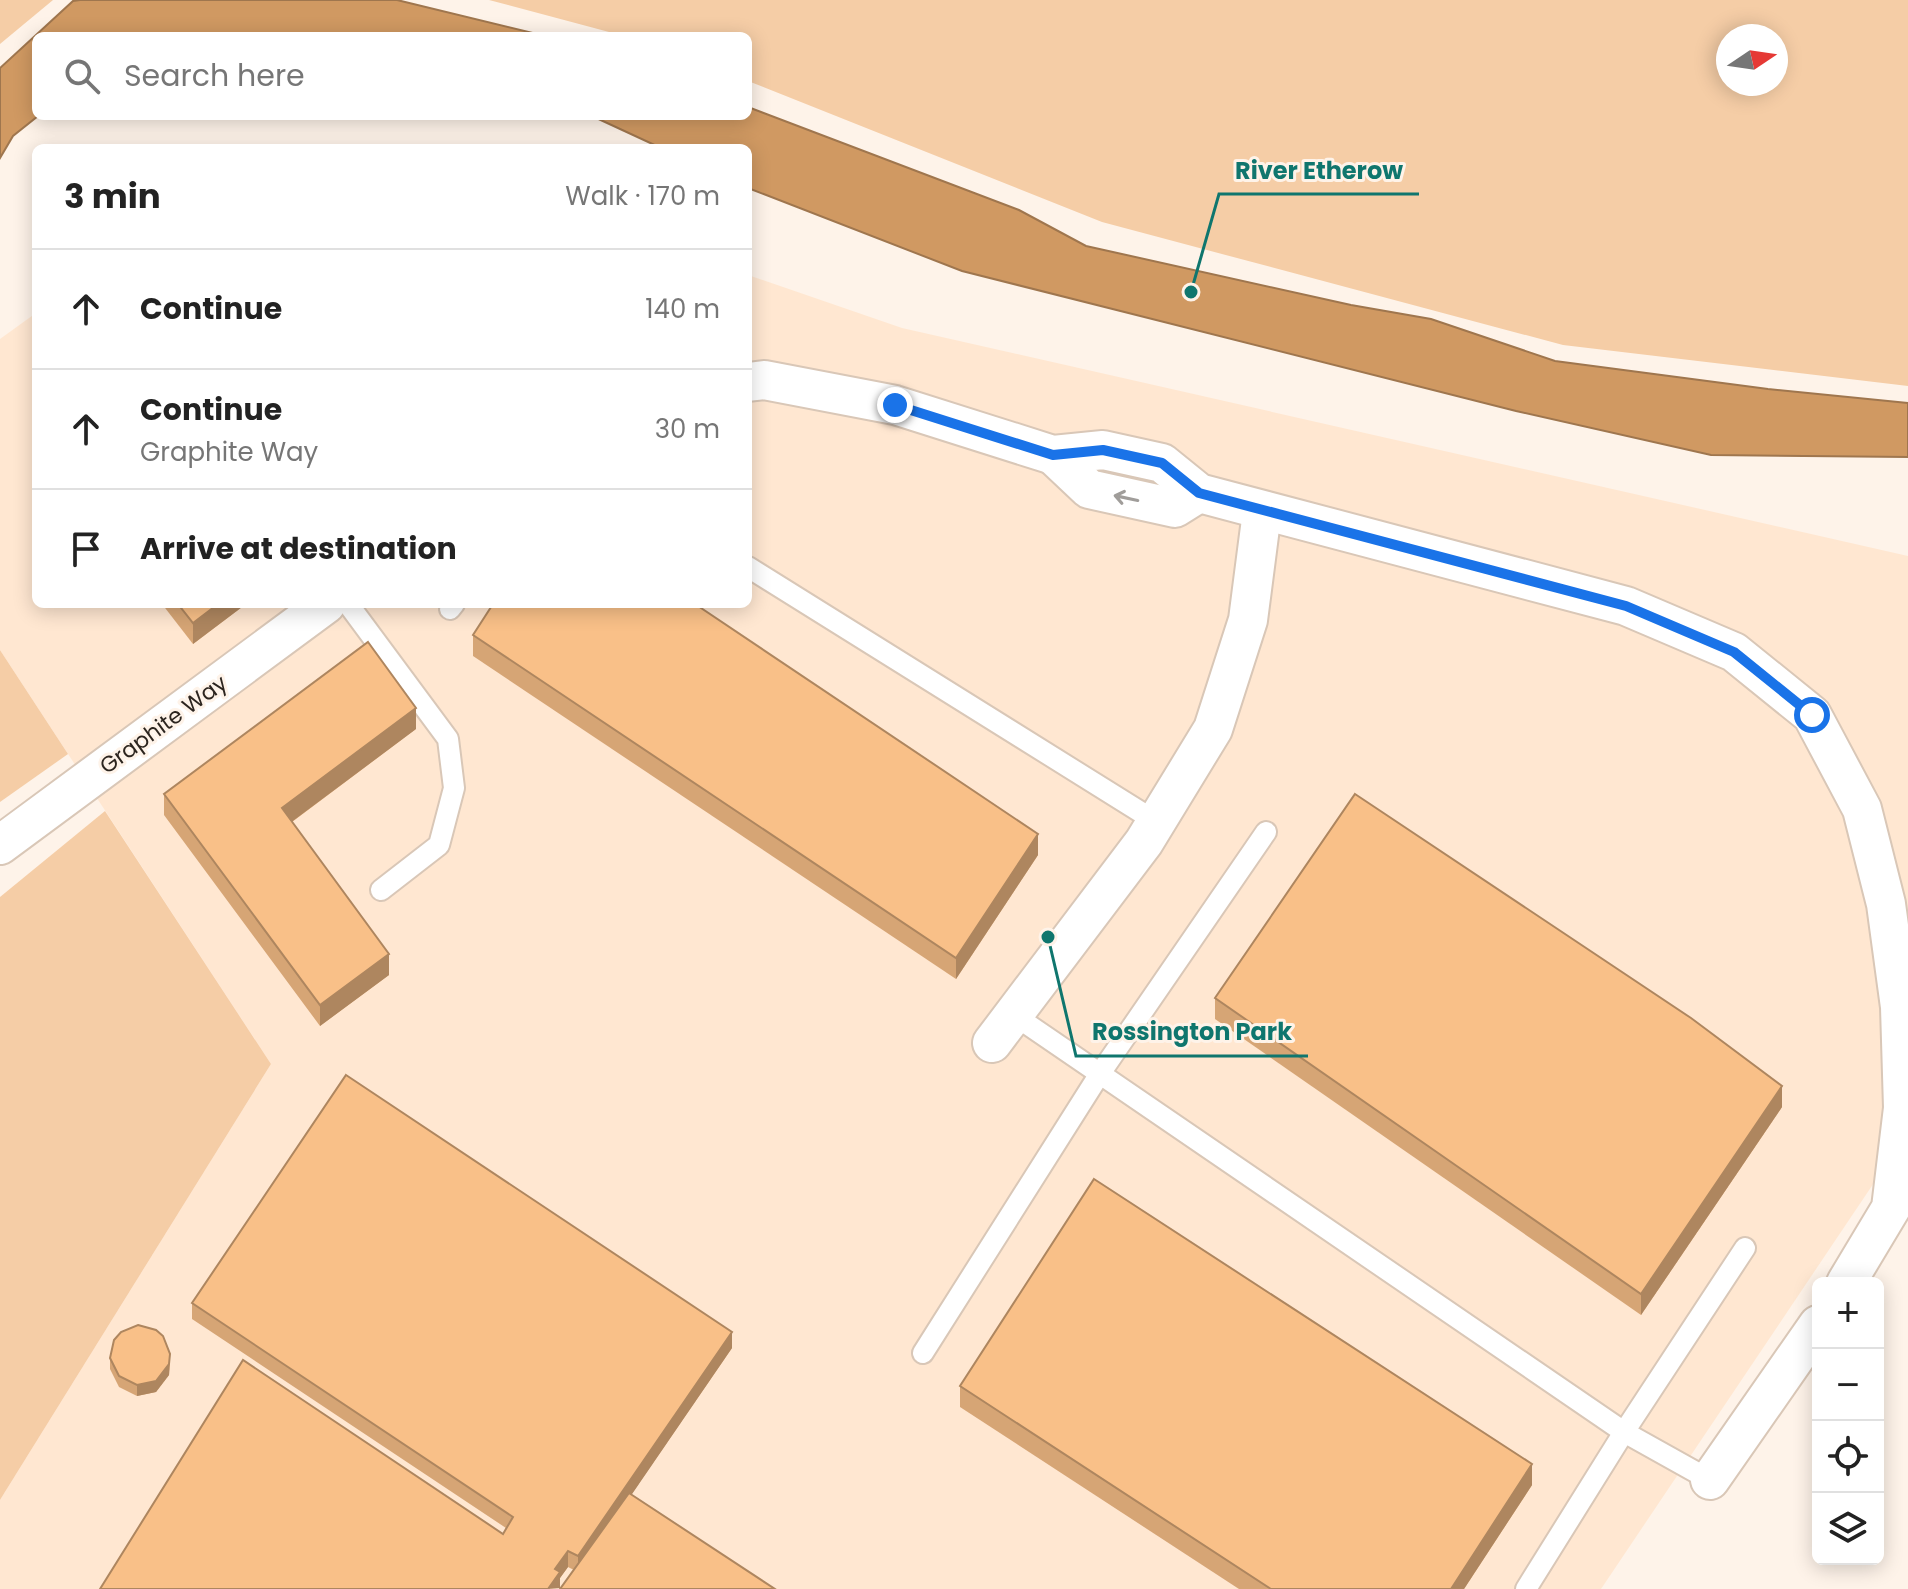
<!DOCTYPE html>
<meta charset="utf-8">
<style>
:root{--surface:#fff;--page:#f2f2f2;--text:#222;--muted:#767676;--line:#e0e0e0}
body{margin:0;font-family:Poppins,sans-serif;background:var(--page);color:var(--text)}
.controls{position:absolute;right:24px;bottom:24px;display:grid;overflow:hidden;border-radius:12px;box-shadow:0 4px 20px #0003}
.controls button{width:72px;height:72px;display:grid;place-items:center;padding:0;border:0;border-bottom:2px solid var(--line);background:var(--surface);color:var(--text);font:40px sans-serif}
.compass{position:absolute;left:1716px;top:24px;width:72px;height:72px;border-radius:50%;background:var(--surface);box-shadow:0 4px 20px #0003;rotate:77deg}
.stop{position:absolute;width:24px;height:24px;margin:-18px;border:6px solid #1a73e8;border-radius:50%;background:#fff}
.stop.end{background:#1a73e8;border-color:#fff;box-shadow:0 2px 8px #0008}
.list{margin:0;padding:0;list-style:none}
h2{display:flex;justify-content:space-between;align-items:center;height:104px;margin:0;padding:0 32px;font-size:34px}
h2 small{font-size:26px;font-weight:400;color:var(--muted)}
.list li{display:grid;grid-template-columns:52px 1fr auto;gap:24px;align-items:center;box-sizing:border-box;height:120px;padding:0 32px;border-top:2px solid var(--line)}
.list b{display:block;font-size:30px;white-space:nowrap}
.list p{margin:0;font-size:26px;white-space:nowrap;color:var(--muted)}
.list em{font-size:26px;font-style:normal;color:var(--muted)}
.icon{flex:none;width:44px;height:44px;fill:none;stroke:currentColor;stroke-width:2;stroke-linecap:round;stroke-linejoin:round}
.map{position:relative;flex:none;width:1908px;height:1589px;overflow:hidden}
.search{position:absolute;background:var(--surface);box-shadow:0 4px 20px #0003;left:32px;top:32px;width:720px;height:88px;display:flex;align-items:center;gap:20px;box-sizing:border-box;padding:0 28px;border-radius:12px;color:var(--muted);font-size:30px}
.panel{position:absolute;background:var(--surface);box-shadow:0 4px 20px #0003;left:32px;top:144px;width:720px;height:464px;border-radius:12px}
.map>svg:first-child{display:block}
.built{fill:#ffe7d1}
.green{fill:#f5cda6;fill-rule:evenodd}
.water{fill:#d09962;stroke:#9f764e;stroke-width:2}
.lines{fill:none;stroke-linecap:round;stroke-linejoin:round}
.lane-casing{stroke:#d9c7b7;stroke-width:24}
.street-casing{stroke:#d9c7b7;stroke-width:42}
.lane{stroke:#fff;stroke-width:20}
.street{stroke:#fff;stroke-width:38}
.wall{fill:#d6a575}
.shaded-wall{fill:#ae865f}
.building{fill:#f9c088;stroke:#ae865f;stroke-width:2}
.oneway{stroke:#a09d9a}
.route{stroke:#1a73e8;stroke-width:10}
.labels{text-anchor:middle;stroke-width:6;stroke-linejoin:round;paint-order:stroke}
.street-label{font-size:22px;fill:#2c251f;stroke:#fef3e9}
.leader{fill:none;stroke:#0f766e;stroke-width:3}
.callout-dot{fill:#0f766e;stroke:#fef3e9;stroke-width:3}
.callout-label{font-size:24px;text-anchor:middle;font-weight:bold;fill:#0f766e;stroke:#fef3e9;stroke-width:6;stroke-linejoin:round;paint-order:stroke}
</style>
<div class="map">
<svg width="1908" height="1589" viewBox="0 0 1908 1589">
<rect width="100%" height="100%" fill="#fef3e9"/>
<polygon class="built" points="748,275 902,328 1908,556 1908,1156 1892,1156 1601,1589 0,1589 0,1500 271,1064 0,650 0,339 36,313 36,604 748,604"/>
<g class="green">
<polygon points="0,0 53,0 0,44"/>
<path d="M489,0h1419v386l-345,-41 -461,-123 -354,-141v-45h-124zM1776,36v48h-48v-48z"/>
<polygon points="0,650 68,754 0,802"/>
<polygon points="105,811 271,1064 0,1500 0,897"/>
</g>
<g class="water">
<polygon points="80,0 397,0 545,36 36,36 38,116 13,136 0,158 0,68 73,1"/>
<polygon points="748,107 1019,210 1086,246 1351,305 1431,319 1555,361 1768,389 1908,403 1908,457 1711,455 1516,411 962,271 748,188 748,148 661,148 592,116 748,116"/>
</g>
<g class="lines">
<defs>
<g id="lane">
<polyline points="748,567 1155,821"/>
<polyline points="348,604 448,739 454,788 439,845 381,890"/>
<polyline points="450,609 454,604"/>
<polyline points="1014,1015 1624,1432 1710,1480"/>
<polyline points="923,1353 1099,1075 1266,832"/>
<polyline points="1526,1589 1624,1432 1745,1248"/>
</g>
<g id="street">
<polyline points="748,382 764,380 895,405 1053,455 1103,450 1162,463 1199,493 1626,606 1734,652 1812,715 1862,809 1886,904 1900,1007 1903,1108 1891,1208 1846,1283"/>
<polyline points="1053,455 1089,489 1175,508 1199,493"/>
<polyline points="0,845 326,604"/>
<polyline points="992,1043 1144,842 1213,729 1248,620 1262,512"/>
<polyline points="1710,1480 1818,1325"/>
</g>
</defs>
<use href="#lane" class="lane-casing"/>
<use href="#street" class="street-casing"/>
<use href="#lane" class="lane"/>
<use href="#street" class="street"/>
</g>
<g class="wall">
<polygon points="162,604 246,604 193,644"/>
<polygon points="473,635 1038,855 956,979 473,656"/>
<polygon points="416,729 292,822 389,975 320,1026 164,815 164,794"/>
<polygon points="1215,998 1782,1107 1641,1315 1215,1019"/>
<polygon points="192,1303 732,1348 631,1495 574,1570 568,1567 560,1578 560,1588 503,1534 506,1528 192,1319"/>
<polygon points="110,1358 170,1365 169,1375 156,1392 137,1396 119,1387 110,1369"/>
<polygon points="960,1386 1532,1485 1464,1589 1239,1589 960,1407"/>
</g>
<g class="shaded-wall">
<polygon points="218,604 246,604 193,644 193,623"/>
<polygon points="416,708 416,729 282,829 282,808"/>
<polygon points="1038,834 1038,855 956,979 956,958"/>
<polygon points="389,954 389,975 320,1026 320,1005"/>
<polygon points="1782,1086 1782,1107 1641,1315 1641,1294"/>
<polygon points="732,1332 732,1348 578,1573 578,1556"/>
<polygon points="170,1354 169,1375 156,1392 137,1396 137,1385"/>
<polygon points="1532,1464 1532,1485 1464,1589 1451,1589"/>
<polygon points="568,1551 568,1567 560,1578 560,1588 548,1589 555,1569"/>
</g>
<g class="building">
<polygon points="178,604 218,604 193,623"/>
<polygon points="493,604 695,604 1038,834 956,958 473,635"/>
<polygon points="368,642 416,708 282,808 389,954 320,1005 164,794"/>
<polygon points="1355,794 1691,1018 1782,1086 1641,1294 1215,998"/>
<polygon points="346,1075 732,1332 578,1556 568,1551 555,1569 560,1572 548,1589 100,1589 243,1360 503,1534 513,1517 192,1303"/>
<polygon points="1094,1179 1532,1464 1451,1589 1271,1589 960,1386"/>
<polygon points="138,1325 156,1330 163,1336 170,1354 169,1364 156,1381 137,1385 119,1376 110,1358 114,1340 121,1332"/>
<polygon points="629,1493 775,1589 560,1589"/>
</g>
<defs><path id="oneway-shaft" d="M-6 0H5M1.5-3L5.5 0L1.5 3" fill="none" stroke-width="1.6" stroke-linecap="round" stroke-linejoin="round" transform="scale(2)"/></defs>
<use class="oneway" href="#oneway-shaft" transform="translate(1126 498) rotate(-168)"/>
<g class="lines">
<polyline class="route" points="895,405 1053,455 1103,450 1162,463 1199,493 1626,606 1734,652 1812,715"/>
</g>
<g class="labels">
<g class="street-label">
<text transform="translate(163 724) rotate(-36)" y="8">Graphite Way</text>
</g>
</g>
<path class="leader" d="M1191 292L1219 194H1419M1048 937L1076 1056H1308"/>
<g class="callout-dot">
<circle cx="1191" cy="292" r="8"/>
<circle cx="1048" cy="937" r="8"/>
</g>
<g class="callout-label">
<text x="1319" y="179">River Etherow</text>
<text x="1192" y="1040">Rossington Park</text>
</g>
</svg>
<div class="controls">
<button>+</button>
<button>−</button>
<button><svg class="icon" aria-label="locate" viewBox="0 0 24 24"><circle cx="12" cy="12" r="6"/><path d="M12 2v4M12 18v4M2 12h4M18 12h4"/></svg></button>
<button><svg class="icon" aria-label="layers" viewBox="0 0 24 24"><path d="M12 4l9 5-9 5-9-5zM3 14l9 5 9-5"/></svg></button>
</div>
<svg class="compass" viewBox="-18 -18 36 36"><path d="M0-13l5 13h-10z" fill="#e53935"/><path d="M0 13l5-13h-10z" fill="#767676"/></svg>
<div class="stop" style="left:1812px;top:715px"></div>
<div class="stop end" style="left:895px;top:405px"></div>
<div class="search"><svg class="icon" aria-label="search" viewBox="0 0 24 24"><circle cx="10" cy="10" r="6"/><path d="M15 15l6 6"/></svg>Search here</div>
<section class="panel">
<h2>3 min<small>Walk · 170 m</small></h2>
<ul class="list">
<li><svg class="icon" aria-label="ahead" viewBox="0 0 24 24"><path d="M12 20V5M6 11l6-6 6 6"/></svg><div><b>Continue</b></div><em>140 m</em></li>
<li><svg class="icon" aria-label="ahead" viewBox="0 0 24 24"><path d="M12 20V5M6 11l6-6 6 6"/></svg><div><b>Continue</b><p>Graphite Way</p></div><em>30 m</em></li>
<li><svg class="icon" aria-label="arrive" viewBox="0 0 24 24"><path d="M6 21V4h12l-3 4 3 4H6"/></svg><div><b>Arrive at destination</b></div></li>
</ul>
</section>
</div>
